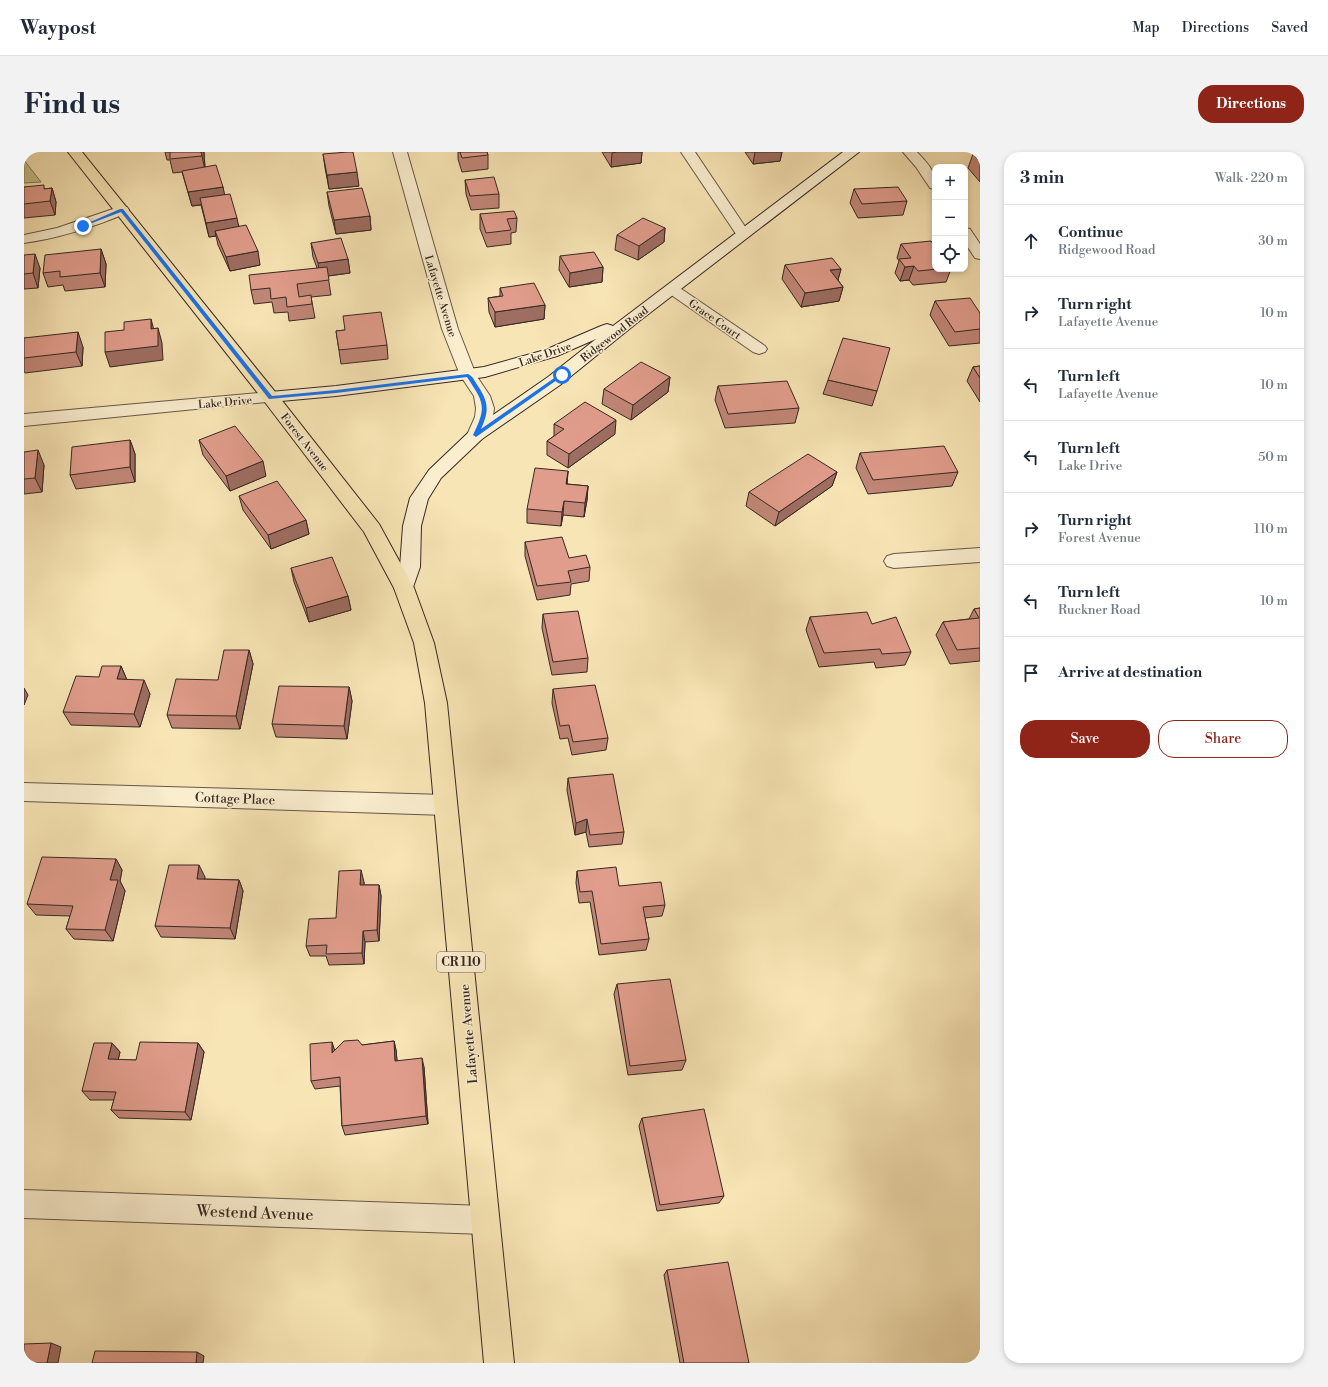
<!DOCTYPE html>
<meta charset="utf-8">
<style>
:root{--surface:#fff;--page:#f2f2f3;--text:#1f2937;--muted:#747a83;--line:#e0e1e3;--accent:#8f2418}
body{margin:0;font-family:"Libre Bodoni",serif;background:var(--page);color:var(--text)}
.controls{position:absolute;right:12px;top:12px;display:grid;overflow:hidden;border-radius:8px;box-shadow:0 2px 6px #0003}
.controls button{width:36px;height:36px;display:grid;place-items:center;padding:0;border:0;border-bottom:1px solid var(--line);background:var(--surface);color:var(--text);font:20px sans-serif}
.stop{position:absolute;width:12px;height:12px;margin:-9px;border:3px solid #1a73e8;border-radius:50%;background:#fff}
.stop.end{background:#1a73e8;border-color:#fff;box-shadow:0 1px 4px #0008}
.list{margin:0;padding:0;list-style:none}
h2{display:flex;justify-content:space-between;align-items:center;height:52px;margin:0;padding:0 16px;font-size:17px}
h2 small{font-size:13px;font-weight:400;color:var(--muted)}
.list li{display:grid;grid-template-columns:26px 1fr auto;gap:12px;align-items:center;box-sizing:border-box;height:72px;padding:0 16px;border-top:1px solid var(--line)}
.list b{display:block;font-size:15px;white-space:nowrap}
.list p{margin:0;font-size:13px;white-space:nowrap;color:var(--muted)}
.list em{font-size:13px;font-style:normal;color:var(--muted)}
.actions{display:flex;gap:8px;padding:12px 16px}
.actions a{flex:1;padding:9px 0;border:1px solid var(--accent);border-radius:16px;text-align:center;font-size:14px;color:var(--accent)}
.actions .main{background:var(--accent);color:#fff}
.icon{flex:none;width:22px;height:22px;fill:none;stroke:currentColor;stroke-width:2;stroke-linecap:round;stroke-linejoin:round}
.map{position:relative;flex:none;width:956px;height:1211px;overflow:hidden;border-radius:16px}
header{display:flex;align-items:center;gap:24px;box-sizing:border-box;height:56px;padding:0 20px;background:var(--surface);border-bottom:1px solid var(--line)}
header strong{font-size:19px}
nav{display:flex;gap:22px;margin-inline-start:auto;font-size:14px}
.intro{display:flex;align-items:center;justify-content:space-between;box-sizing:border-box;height:96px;padding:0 24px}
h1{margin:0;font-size:28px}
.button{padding:10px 18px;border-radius:16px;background:var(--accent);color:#fff;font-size:14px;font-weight:700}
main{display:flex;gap:24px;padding:0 24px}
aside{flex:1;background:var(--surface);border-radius:16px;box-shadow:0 2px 6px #0003}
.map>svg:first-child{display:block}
.green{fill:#c5c288;stroke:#7e7556}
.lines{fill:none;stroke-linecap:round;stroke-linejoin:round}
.street-casing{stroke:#675748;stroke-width:2}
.secondary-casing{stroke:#372823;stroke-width:2}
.primary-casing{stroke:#372823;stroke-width:2}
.street{fill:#faeecf;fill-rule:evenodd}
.secondary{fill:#faeecf;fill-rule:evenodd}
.primary{fill:#f8e5b5;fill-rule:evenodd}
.wall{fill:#c28778;stroke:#372823}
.shaded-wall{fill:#9e6e62;stroke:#372823}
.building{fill:#e19d8c;stroke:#372823}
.route{fill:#1a73e8}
.labels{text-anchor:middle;stroke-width:3;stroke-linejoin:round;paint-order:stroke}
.far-street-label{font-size:11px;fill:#372823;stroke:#faeecf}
.shield{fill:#faeecf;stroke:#726357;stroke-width:1}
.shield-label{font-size:12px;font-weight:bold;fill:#372823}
.street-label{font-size:13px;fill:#372823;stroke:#faeecf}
.near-street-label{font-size:16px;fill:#372823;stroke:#faeecf}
</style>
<header>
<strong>Waypost</strong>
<nav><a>Map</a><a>Directions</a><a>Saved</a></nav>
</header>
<div class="intro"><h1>Find us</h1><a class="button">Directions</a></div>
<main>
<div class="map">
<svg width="956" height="1211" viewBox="0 0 956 1211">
<rect width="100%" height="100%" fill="#f8e5b5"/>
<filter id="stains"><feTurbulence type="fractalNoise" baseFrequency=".005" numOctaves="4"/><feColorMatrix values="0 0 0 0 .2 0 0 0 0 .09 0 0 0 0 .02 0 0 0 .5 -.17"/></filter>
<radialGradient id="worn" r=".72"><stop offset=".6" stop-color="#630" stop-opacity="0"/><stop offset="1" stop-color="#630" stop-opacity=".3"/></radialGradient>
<polygon class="green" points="0,8 17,30 0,31"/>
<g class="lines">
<defs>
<g id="street">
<polygon points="369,0 383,0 434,177 452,223 466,244 470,256 469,265 458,287 452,289 446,287 443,283 451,265 452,256 450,244 436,223 418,177"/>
<polygon points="657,0 671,0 726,82 724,85 719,86 714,85"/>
<path d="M879,0h14c13,14 18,18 18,37l-5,-1 -14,-21z"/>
<path d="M98,54l5,1 2,3 -2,3c-34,14 -67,25 -103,30v-8l33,-7z"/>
<polygon points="941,76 946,77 956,92 956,107 951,106 941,91"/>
<polygon points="648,132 653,134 741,194 743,197 741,200 735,202 729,200 643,140 640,137 643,134"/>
<polygon points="246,240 252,241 254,245 252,249 0,274 0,262"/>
<polygon points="956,396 956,410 870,416 863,414 860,409 863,404 870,402"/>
<polygon points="0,631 422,643 430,646 433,653 430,660 422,663 0,649"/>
<polygon points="0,1038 461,1054 471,1058 475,1068 471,1078 461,1082 0,1066"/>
</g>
<polygon id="secondary" points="819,0 835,0 614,170 536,233 458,287 417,326 404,347 397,374 396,415 387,441 380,443 373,441 370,436 376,415 379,374 386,346 405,318 446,279 524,225 572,187 533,204 461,225 312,244 246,250 240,249 238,245 240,241 246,240 312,234 460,215 521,198 577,174 583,172 589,174"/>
<polygon id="primary" points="44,0 58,0 252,241 355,372 390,436 410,491 423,551 490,1211 460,1211 401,551 390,491 370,436 340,380 240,249"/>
</defs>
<use href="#street" class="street-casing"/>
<use href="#secondary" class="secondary-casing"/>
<use href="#primary" class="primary-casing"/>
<use href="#street" class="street"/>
<use href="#secondary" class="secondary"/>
<use href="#primary" class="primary"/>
</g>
<g class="wall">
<polygon points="141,0 180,0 181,15 199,35 200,43 215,74 236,113 206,119 194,93 192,84 185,85 177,53 168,54 158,20 149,21 146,8 143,8"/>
<polygon points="434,0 463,0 464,3 464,17 438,20 434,7"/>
<polygon points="578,0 618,0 617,11 587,15"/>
<polygon points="721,0 758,0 756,9 729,12"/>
<polygon points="956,1 956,30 944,16 949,2"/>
<polygon points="299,2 335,34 305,37 301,16"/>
<polygon points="441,28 475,42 475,56 447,58 442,42"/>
<polygon points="0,35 21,37 28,36 32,50 31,63 0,66"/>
<polygon points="830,37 883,49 879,63 834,66 826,51"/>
<polygon points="303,40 346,64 347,78 312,82 305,54"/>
<polygon points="456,62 493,66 492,80 487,81 487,92 463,95 456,77"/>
<polygon points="641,76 640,90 614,108 591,98 593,83"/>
<polygon points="287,91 324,107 326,121 304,124 307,143 287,145 291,166 265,169 264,160 250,161 248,150 230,152 227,138 293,116 289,105"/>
<polygon points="877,92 911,117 927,117 922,130 889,133 885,128 876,129 871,121 875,109 873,106"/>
<polygon points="77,97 82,112 81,135 41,139 39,133 24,135 19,121"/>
<polygon points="0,103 16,116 14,136 0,137"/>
<polygon points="536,104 579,115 578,130 545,135 535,118"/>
<polygon points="761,113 817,117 814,128 819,135 815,149 777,155 758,127"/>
<polygon points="476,136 521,153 520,167 471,175 465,160 464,146 476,144"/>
<polygon points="911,149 956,161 956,191 925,194 906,163"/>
<polygon points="321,178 363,193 364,207 317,212 312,179"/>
<polygon points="0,186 59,195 58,214 1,221 0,219"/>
<polygon points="956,214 956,250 943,229 949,215"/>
<polygon points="646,225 644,240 607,268 578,252 580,237"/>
<polygon points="804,228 853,239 848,254 799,242"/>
<polygon points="694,234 775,256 771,271 701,276 691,248"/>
<polygon points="530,272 591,282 544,316 523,303 523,289 530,284"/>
<polygon points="106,288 111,302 111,330 52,337 46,323"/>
<polygon points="175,288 242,324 206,339 179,303"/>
<polygon points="0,300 20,313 18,340 0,342"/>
<polygon points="836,301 934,320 928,334 844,342 832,316"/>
<polygon points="544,319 543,332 564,334 563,348 560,365 539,363 537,374 503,371 503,357"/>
<polygon points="813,320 808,334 751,374 722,354 725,340"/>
<polygon points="215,344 282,368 285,382 247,397 219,358"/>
<polygon points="501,390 545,406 566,415 565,429 547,432 546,443 513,448 501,404"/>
<polygon points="267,416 324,444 327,458 285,470 270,430"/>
<polygon points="956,456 956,509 926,512 912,483 919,470 945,467 950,457"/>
<polygon points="519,462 564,506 563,520 528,523 518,476"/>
<polygon points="786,465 848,472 887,500 881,513 852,516 850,510 795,515 782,478"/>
<polygon points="225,498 229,512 216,577 148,576 143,563 194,528"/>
<polygon points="97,514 103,528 126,542 116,575 47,573 39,560 75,525"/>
<polygon points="325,535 328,549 323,587 252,585 248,572"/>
<polygon points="529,537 584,586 582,598 548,603 544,586 536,587 528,551"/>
<polygon points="544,626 600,680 598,692 565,695 562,680 551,683 543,638"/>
<polygon points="92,707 98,718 96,729 101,739 89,789 50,787 42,777 46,764 12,763 3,752"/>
<polygon points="553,719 595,734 641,753 638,764 621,766 625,787 622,798 575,803 566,750 555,751 552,731"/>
<polygon points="181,725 180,727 215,728 219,739 211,787 137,785 131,774"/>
<polygon points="340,730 340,733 355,733 357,744 355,789 341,790 340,812 305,813 302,804 286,804 282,794 312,766"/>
<polygon points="593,832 662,908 658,918 604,923 590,842"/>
<polygon points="370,889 372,898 373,909 400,915 404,972 321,983 318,974 316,934 291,937 287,929 311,898 338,893"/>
<polygon points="88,891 96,900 94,908 112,908 174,891 180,900 167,968 95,966 87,958 90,948 66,948 58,939"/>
<polygon points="618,966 700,1044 695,1051 633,1059 615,974"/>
<polygon points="643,1118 725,1211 656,1211 640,1123"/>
</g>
<g class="shaded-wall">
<polygon points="177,0 180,0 181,18 178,4"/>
<polygon points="593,0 618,0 617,11 587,15 588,1"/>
<polygon points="731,0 758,0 756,9 729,12"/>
<polygon points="333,20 335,34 305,37 303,23"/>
<polygon points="199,35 202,49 168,54 164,40"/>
<polygon points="28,36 32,50 31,63 26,49"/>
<polygon points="346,64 347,78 312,82 310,68"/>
<polygon points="213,66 216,81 191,79 192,84 185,85 182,71"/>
<polygon points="641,76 640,90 614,108 615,94"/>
<polygon points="77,97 82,112 81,135 76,121"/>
<polygon points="234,99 236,113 206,119 202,105"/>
<polygon points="11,102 16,116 14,136 9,121"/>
<polygon points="324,107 326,121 296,125 294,111"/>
<polygon points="890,114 885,128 876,129 881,115"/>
<polygon points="579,115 578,130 545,135 546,121"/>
<polygon points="817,117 813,131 806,118"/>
<polygon points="819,135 815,149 777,155 781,141"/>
<polygon points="521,153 520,167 471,175 471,160"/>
<polygon points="127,167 131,182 127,177"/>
<polygon points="134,176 138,191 139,208 86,215 81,200"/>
<polygon points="54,180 59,195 58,214 52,200"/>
<polygon points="646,225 644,240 607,268 609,253"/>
<polygon points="592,268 591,282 544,316 545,302"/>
<polygon points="106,288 111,302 111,330 106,315"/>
<polygon points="14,298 20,313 18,340 11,326"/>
<polygon points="239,309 242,324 206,339 202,324"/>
<polygon points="544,319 543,333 542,332"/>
<polygon points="813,320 808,334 751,374 755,360"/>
<polygon points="564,334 563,348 560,365 561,351"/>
<polygon points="540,349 539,363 537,374 538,360"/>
<polygon points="282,368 285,382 247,397 244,383"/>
<polygon points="324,444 327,458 285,470 282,456"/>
<polygon points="225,498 229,512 216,577 212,564"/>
<polygon points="97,514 103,528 93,527"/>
<polygon points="120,528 126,542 116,575 110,562"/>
<polygon points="325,535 328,549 323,587 320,574"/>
<polygon points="0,536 4,543 0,553"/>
<polygon points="563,667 562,680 551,683 552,671"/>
<polygon points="92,707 98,718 96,729 101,739 89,789 81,778 86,728"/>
<polygon points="175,713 181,725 178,739 173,727"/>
<polygon points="337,718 340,730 339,745 336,733"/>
<polygon points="215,728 219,739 211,787 206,776"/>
<polygon points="355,733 357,744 355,789 353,778"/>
<polygon points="339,779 341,790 340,812 338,801"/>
<polygon points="370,889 372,898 374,918 371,909"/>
<polygon points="308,890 311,899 308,901"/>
<polygon points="88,891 96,900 92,917 84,907"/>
<polygon points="174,891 180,900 167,968 161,960"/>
<polygon points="398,906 400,915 404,972 402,964"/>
<polygon points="27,1191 37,1195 34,1211 23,1211"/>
<polygon points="173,1200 180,1204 179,1211 172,1211"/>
</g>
<g class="building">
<polygon points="146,0 177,0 178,4 146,7"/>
<polygon points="324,0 329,0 333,20 303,23 299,2"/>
<polygon points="436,0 463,0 464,3 438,6"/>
<polygon points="956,1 956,10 949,2"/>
<polygon points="192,13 199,35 164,40 158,19"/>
<polygon points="470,25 475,42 446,44 441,28"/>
<polygon points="20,33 20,37 28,36 26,49 0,52 0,35"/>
<polygon points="874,35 883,49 838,52 830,37"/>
<polygon points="338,36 346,64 310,68 303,40"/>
<polygon points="206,42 213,66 182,71 176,46"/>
<polygon points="490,59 493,66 483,67 487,78 462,81 456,62"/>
<polygon points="619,66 641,76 615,94 593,83"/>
<polygon points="222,73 234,99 202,105 191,79"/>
<polygon points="317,86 324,107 294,111 287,91"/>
<polygon points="907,89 911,94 911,117 914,117 894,119 890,114 881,115 875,107 887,106 877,92"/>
<polygon points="77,97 76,121 36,125 36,119 19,121 21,103"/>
<polygon points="570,100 579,115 546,121 536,104"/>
<polygon points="11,102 9,121 0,122 0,103"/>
<polygon points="808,106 817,117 806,118 819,135 781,141 761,113"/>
<polygon points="303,115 305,128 273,132 275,145 287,143 288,152 263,155 262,145 247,147 246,136 227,138 225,123"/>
<polygon points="510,131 521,153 471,160 464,146 479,144 476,136"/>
<polygon points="946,146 956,161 956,177 931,180 911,149"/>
<polygon points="357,160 363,193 315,198 312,179 321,178 319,164"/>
<polygon points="127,167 127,177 134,176 134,194 81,200 81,180 100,178 100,170"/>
<polygon points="54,180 52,200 0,206 0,186"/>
<polygon points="819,186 866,196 853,239 804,228"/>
<polygon points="617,210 646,225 609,253 580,237"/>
<polygon points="956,214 956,226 949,215"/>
<polygon points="763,229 775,256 704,262 694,234"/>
<polygon points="561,250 592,268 545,302 523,289 540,277 530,272"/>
<polygon points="211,274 239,309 202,324 175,288"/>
<polygon points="106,288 106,315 46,323 48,295"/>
<polygon points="920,294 934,320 849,328 836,301"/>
<polygon points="14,298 11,326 0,327 0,300"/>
<polygon points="784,302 813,320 755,360 725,340"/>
<polygon points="511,316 544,319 542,332 564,334 561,351 540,349 538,360 503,357"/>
<polygon points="253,329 282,368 244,383 215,344"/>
<polygon points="538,385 545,406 562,403 566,415 544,419 547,430 513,434 501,390"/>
<polygon points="308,405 324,444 282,456 267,416"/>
<polygon points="956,456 956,496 933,498 919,470 955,466 950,457"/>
<polygon points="554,459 564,506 529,510 519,462"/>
<polygon points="843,460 848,472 872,465 887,500 858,502 856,497 800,501 786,465"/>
<polygon points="200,498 225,498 212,564 143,563 152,527 194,528"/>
<polygon points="78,514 97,514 93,527 120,528 110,562 39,560 52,524 75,525"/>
<polygon points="571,533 584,586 549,590 545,573 536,574 529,537"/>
<polygon points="255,534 325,535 320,574 248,572"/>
<polygon points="589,622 600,680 566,683 563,667 552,671 544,626"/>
<polygon points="18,705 92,707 86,728 94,728 81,778 42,777 49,754 3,752"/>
<polygon points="145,713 175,713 173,727 215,728 206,776 131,774"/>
<polygon points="592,715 595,734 637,730 641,753 619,755 625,787 577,792 568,739 556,740 553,719"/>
<polygon points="337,718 336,733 355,733 353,778 339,779 338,801 302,802 303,793 282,794 285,767 312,766 315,719"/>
<polygon points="646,827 662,908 606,914 593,832"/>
<polygon points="334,888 338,893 370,889 371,909 398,906 402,964 318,974 316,925 287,929 286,892 308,890 308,901 320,889"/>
<polygon points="116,890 174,891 161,960 87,958 92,940 58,939 70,891 88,891 84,907 112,908"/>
<polygon points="680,957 700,1044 636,1053 618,966"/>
<polygon points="704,1110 725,1211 660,1211 643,1118"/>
<polygon points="27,1191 23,1211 0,1211 0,1192"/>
<polygon points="71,1199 173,1200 172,1211 68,1211"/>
</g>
<path class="route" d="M96,57h3l149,187 64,-6 132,-16c5,2 7,8 10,12 11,17 11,25 3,43l79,-55 4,1 -88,62 -3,-2c14,-29 11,-32 -6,-58l-131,16 -67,6 -148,-187 -37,14h-3z"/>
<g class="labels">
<g class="far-street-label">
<text transform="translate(417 144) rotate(73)" y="4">Lafayette Avenue</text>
<text transform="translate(691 167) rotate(35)" y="4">Grace Court</text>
<text transform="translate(590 182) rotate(-38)" y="4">Ridgewood Road</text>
<text transform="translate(521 202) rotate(-19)" y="4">Lake Drive</text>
<text transform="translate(201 250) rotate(-5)" y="4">Lake Drive</text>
<text transform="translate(281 290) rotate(52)" y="4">Forest Avenue</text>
</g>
<rect class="shield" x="413" y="800" width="48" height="20" rx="3"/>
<g class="shield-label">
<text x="437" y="814">CR 110</text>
</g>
<g class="street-label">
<text transform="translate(211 646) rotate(2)" y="5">Cottage Place</text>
<text transform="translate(444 882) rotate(-95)" y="5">Lafayette Avenue</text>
</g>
<g class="near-street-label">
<text transform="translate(231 1060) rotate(2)" y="6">Westend Avenue</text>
</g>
</g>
<rect width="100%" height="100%" filter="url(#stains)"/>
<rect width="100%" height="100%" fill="url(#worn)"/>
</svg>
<div class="controls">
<button>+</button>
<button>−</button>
<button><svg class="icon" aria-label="locate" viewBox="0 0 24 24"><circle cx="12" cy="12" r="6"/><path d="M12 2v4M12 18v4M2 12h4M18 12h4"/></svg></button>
</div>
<div class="stop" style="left:538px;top:223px"></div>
<div class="stop end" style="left:59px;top:74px"></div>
</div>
<aside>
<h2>3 min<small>Walk · 220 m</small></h2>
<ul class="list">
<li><svg class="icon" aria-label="ahead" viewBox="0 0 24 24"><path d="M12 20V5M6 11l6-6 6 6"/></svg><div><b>Continue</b><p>Ridgewood Road</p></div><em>30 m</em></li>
<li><svg class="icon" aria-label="right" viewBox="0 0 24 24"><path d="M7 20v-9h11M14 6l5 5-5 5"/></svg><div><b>Turn right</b><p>Lafayette Avenue</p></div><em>10 m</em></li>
<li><svg class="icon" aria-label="left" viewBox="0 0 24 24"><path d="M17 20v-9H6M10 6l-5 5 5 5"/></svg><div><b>Turn left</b><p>Lafayette Avenue</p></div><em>10 m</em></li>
<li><svg class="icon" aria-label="left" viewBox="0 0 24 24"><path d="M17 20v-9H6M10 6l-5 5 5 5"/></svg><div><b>Turn left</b><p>Lake Drive</p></div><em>50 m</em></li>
<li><svg class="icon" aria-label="right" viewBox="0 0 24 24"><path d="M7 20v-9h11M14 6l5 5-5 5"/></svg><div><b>Turn right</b><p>Forest Avenue</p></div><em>110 m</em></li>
<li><svg class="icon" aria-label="left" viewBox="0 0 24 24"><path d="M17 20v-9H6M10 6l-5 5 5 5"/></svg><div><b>Turn left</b><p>Ruckner Road</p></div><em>10 m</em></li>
<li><svg class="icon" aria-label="arrive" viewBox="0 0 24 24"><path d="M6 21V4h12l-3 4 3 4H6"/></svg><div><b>Arrive at destination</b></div></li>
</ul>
<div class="actions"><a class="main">Save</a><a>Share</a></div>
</aside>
</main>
